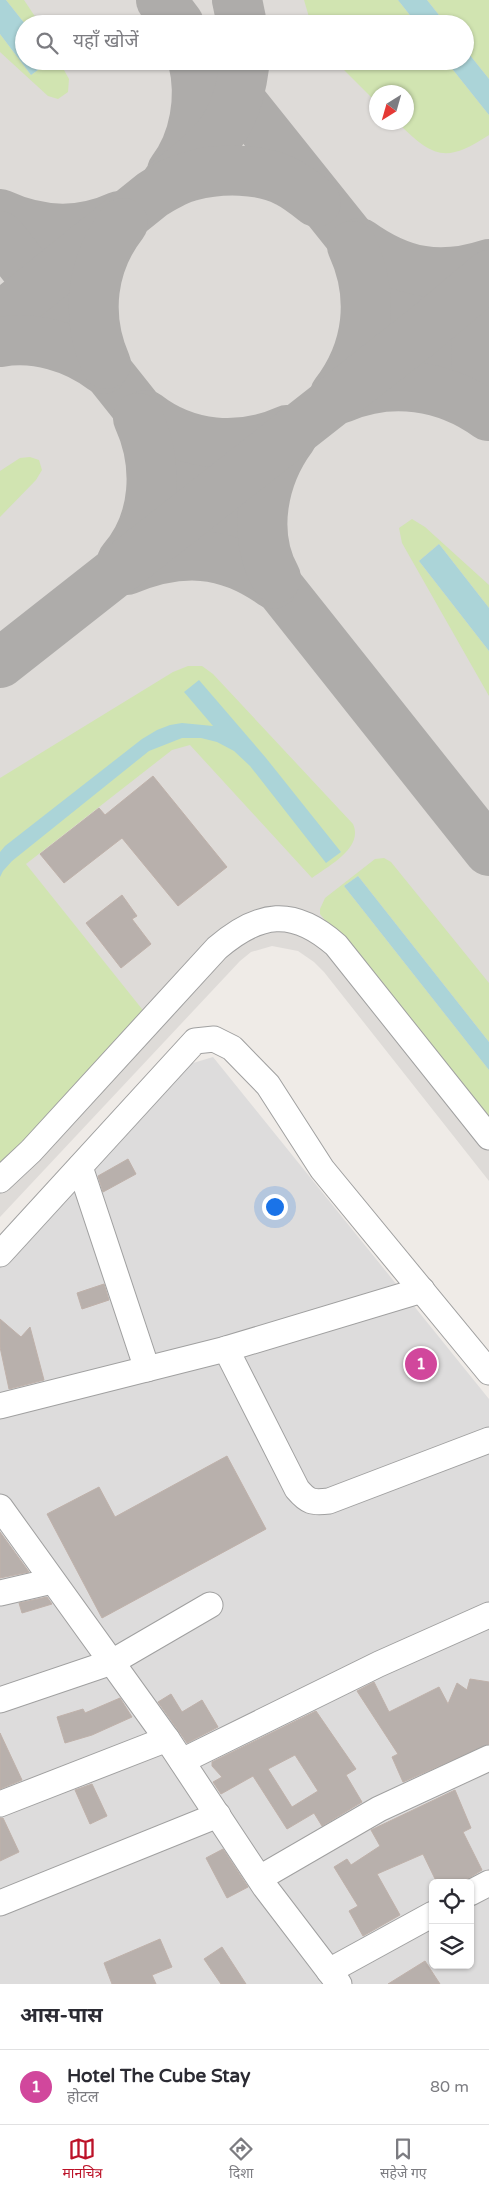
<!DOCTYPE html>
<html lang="hi">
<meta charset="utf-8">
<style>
:root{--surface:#fff;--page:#f2f2f3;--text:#2b2b33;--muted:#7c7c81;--line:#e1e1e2;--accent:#bc1329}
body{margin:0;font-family:"Varela Round","Noto Sans Devanagari",sans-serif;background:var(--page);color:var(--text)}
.controls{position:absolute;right:15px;bottom:15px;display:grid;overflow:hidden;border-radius:8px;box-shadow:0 1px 4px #0004}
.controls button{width:45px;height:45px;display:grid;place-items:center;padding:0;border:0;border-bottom:1px solid var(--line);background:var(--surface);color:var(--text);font:25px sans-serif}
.compass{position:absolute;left:369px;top:85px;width:45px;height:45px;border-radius:50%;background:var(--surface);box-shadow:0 1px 4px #0004;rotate:217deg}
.you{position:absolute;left:274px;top:1206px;width:18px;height:18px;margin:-12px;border:4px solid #fff;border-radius:50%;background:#1a73e8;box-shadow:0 0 0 8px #1a73e833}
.badge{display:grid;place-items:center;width:32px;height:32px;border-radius:50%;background:var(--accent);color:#fff;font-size:16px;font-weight:700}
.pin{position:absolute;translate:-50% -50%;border:2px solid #fff;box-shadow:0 1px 5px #0006}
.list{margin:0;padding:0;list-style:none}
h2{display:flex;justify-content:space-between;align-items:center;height:65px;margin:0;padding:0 20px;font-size:21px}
h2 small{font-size:16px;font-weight:400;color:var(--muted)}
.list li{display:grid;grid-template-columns:32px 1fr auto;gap:15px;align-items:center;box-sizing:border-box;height:75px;padding:0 20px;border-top:1px solid var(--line)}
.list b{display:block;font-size:19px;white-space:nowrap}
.list p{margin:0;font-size:16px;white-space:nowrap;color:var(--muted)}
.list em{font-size:16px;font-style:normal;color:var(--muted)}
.icon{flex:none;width:28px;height:28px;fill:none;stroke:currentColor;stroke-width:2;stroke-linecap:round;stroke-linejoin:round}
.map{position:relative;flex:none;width:489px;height:1984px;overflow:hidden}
.search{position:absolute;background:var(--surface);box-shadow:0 1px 4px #0004;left:15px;right:15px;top:15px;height:55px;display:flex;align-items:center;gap:12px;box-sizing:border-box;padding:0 18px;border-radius:28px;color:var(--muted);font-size:19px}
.sheet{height:140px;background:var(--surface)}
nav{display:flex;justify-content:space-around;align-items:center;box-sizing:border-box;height:70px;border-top:1px solid var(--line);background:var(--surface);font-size:14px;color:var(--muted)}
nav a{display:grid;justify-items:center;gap:2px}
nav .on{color:var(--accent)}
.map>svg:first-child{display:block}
.residential{fill:#dddcdc;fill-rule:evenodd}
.airport{fill:#dedbd8;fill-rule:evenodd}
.grass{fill:#d1e4b1}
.water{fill:#abd4d8}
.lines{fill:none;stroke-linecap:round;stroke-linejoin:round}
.taxiway{stroke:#aeacaa;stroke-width:50}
.building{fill:#b8b0ac;stroke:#bfb1aa;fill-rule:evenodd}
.minor-casing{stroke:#a0a0a0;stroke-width:27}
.minor{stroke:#fff;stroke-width:25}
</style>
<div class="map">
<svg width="489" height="1984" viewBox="0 0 489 1984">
<rect width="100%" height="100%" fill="#efebe7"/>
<path class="residential" d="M213,1057l276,342v585h-489v-722l170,-192zM433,1883h37v82h-37z"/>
<path class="airport" d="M0,0h489v1181l-165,-209 -10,-10 -16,-11 -26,-5 -21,6 -11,9 -240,256zM24,24h441v37h-441zM376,92h30v30h-30z"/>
<g class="grass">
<polygon points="6,0 24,0 40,24 25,24"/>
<polygon points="304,0 398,0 417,24 311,24"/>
<polygon points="427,0 489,0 489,79 465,49 465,24 446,24"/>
<polygon points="0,34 31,75 50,61 59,61 69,79 68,92 58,99 48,96 0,52"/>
<path d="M335,61h111l43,54v20c-44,29 -56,22 -91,-12l8,-1v-30h-30v10z"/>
<polygon points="30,457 39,460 42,470 36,480 0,517 0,471 20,458"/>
<polygon points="412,519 425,527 489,585 489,608 439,544 419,561 489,651 489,696 402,543 399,528"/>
<path d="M188,666h14l11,8 140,150c11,24 -25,42 -41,54l-122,-133 -18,5 -146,114 120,150 -146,155v-391l173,-106z"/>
<polygon points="384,858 391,862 489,983 489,1042 358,876 344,886 489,1070 489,1124 320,914 320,909 325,898 375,859"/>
</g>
<g class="water">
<polygon points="0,0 6,0 25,24 24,61 50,61 31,75 0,34"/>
<polygon points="398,0 427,0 446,24 417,24"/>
<polygon points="465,49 489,79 489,115 446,61 465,61"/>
<polygon points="439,544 489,608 489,651 419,561"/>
<polygon points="199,680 266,758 341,852 326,863 250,766 234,751 217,742 201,738 182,738 149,751 12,861 3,871 0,877 0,852 5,846 142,739 157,730 170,725 182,723 213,726 184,692"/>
<polygon points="358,876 489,1042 489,1070 344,886"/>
</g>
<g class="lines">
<g class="taxiway">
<polyline points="161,0 179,24"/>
<polyline points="237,0 242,24"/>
<polyline points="209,61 489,411"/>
<path d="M172,171c23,-30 30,-74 21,-110"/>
<path d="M166,183c46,-37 70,-53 78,-116"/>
<path d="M0,214c39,18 80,20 119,2"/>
<polyline points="0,236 489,851"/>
<path d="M360,243c42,30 80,37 129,21"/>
<path d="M489,292c-13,37 -21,76 0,112"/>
<path d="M0,317l153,-123c12,-7 25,-15 38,-18 29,-8 70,-8 96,6 10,5 20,13 29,20"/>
<path d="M0,342c36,-6 74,5 103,27"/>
<path d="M106,364c-21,-48 -15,-100 17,-141"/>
<path d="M335,394c34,-44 40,-98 17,-148"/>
<path d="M342,398c49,-21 103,-13 146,18"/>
<path d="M146,415c41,32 94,36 141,15"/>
<path d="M122,561c35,-40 37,-97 16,-143"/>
<path d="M127,570c53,-22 99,-20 146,14"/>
<path d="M276,578c-25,-45 -13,-102 16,-141"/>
<polyline points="0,663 425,329 489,275"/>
</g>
</g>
<g class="building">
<polygon points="153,776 227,867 178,906 122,838 64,883 40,854 99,808 105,815"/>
<polygon points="122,895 137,916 132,919 151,944 121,968 86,923"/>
<polygon points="128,1159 136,1174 103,1192 98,1176"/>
<polygon points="104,1284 109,1300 82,1309 77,1293"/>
<polygon points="0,1319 21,1337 30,1327 44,1380 9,1389 0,1347"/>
<polygon points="227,1456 266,1529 102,1618 47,1514 99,1487 115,1517"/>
<polygon points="0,1532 29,1572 0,1578"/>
<polygon points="47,1597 52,1604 22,1613 19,1603"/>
<polygon points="470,1679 489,1682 489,1744 403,1782 392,1757 398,1754 357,1691 374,1682 389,1712 439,1687 448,1704 457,1683 467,1690"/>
<polygon points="171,1694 182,1712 202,1700 218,1727 187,1743 158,1702"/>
<polygon points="120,1698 132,1717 92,1735 65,1743 57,1717 83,1709 85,1713"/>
<path d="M316,1711l40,58 -10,6 16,27 -40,24 -8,-13 -27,16 -34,-53 -32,18 -8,-12 9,-5 -10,-11v-4zM295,1755l23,36 -26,16 -24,-38z"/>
<polygon points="0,1733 22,1780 0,1789"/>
<polygon points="92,1784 107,1816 90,1824 75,1790"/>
<polygon points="455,1790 471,1828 463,1832 482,1870 461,1883 437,1883 423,1854 377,1874 400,1915 363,1936 349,1911 358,1906 334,1867 347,1859 351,1865 380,1846 371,1830"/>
<polygon points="0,1818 3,1818 19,1852 0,1861"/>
<polygon points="223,1849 248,1887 227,1898 206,1858"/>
<polygon points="160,1939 172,1967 152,1975 156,1984 112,1984 104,1963"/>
<polygon points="222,1947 246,1984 221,1984 204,1959"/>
<polygon points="425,1961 440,1984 388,1984"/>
</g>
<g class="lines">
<defs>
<g id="minor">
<polyline points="80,1167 147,1369"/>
<path d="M0,1180l31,-29 186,-203c42,-36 76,-41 119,-3l153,192"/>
<polyline points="0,1254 195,1041 214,1039 232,1048 268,1085 322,1169 489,1372"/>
<path d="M226,1349l71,140c11,13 15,14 32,12l160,-61"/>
<polyline points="0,1406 226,1349 422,1290"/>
<polyline points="0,1507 167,1739 265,1887 339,1984"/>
<polyline points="0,1593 52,1581"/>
<polyline points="0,1700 112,1662 210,1605"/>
<polyline points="182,1761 379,1664 489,1615"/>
<polyline points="0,1804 167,1739"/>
<polyline points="260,1878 379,1809 489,1758"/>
<polyline points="470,1893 489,1883"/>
<polyline points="0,1903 218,1815"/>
<polyline points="329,1971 433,1914"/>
</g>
</defs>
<use href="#minor" class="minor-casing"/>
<use href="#minor" class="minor"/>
</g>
</svg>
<div class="controls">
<button><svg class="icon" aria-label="locate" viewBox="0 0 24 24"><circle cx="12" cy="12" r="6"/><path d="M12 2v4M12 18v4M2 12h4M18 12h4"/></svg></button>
<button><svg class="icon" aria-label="layers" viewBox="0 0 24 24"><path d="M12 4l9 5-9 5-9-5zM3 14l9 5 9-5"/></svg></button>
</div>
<svg class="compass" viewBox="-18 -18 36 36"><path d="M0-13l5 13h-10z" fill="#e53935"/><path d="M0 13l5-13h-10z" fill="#7c7c81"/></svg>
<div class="you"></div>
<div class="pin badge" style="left:421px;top:1364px;background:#d1479c">1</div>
<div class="search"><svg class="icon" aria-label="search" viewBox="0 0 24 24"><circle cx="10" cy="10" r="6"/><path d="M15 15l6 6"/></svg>यहाँ खोजें</div>
</div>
<section class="sheet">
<h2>आस-पास<small></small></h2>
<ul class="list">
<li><span class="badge" style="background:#d1479c">1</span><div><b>Hotel The Cube Stay</b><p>होटल</p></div><em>80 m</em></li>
</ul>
</section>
<nav>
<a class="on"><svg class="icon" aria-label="map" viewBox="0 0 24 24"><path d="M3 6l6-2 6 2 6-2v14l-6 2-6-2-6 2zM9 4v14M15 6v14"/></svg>मानचित्र</a>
<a><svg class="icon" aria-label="directions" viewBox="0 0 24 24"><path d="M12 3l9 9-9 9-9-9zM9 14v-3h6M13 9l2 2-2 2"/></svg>दिशा</a>
<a><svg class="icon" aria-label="saved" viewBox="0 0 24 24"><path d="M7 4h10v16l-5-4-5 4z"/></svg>सहेजे गए</a>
</nav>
